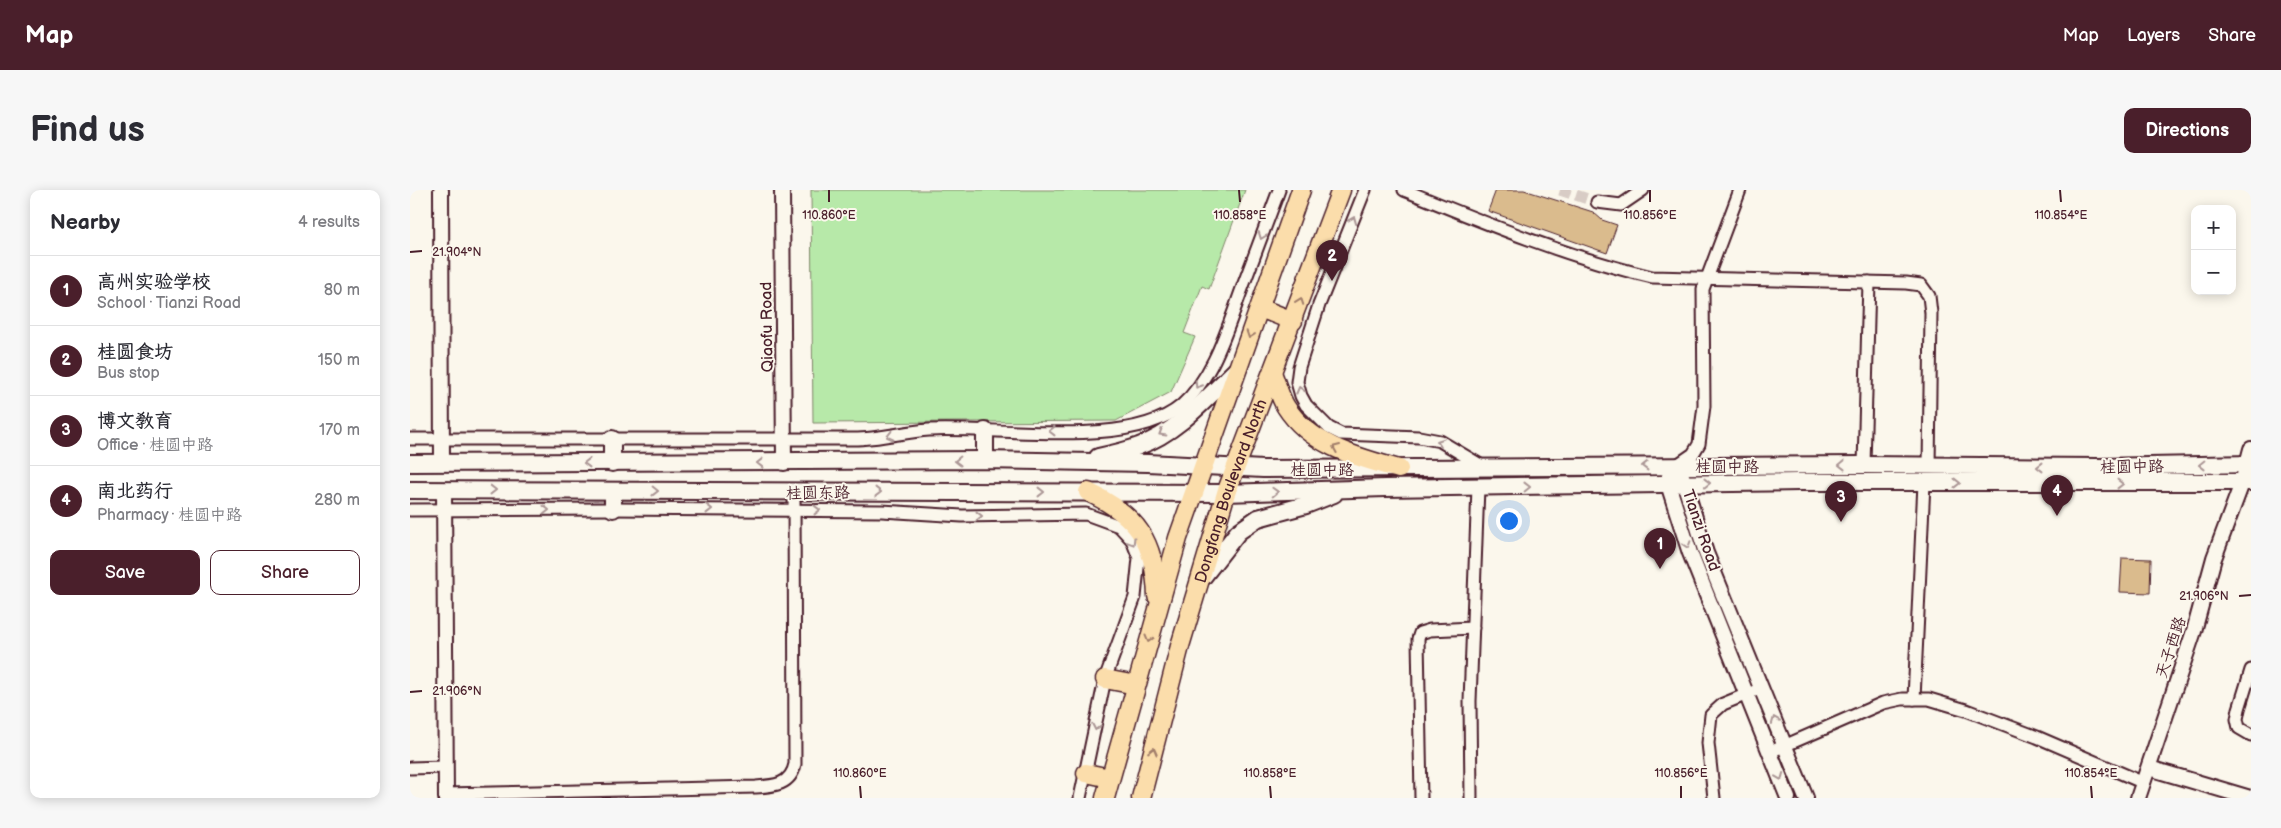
<!DOCTYPE html>
<meta charset="utf-8">
<style>
:root{--surface:#fff;--page:#f7f7f7;--text:#2b2b33;--muted:#7c7c81;--line:#e1e1e2;--accent:#4a1f2b}
body{margin:0;font-family:"Balsamiq Sans","LXGW WenKai TC",sans-serif;background:var(--page);color:var(--text)}
.controls{position:absolute;right:15px;top:15px;display:grid;overflow:hidden;border-radius:10px;box-shadow:0 2px 12px #0003}
.controls button{width:45px;height:45px;display:grid;place-items:center;padding:0;border:0;border-bottom:1px solid var(--line);background:var(--surface);color:var(--text);font:25px sans-serif}
.you{position:absolute;left:1098px;top:330px;width:18px;height:18px;margin:-12px;border:4px solid #fff;border-radius:50%;background:#1a73e8;box-shadow:0 0 0 8px #1a73e833}
.badge{display:grid;place-items:center;width:32px;height:32px;border-radius:50%;background:var(--accent);color:#fff;font-size:16px;font-weight:700}
.pin{position:absolute;translate:-50% -41px;filter:drop-shadow(0 1px 2px #0008)}
.pin::after{content:'';position:absolute;top:26px;width:18px;height:15px;background:inherit;clip-path:polygon(0 0,100% 0,50% 100%)}
.list{margin:0;padding:0;list-style:none}
h2{display:flex;justify-content:space-between;align-items:center;height:65px;margin:0;padding:0 20px;font-size:21px}
h2 small{font-size:16px;font-weight:400;color:var(--muted)}
.list li{display:grid;grid-template-columns:32px 1fr auto;gap:15px;align-items:center;box-sizing:border-box;height:70px;padding:0 20px;border-top:1px solid var(--line)}
.list b{display:block;font-size:19px;white-space:nowrap}
.list p{margin:0;font-size:16px;white-space:nowrap;color:var(--muted)}
.list em{font-size:16px;font-style:normal;color:var(--muted)}
.actions{display:flex;gap:10px;padding:15px 20px}
.actions a{flex:1;padding:11px 0;border:1px solid var(--accent);border-radius:10px;text-align:center;font-size:18px;color:var(--accent)}
.actions .main{background:var(--accent);color:#fff}
.map{position:relative;flex:none;width:1841px;height:608px;overflow:hidden;border-radius:10px}
header{display:flex;align-items:center;gap:30px;box-sizing:border-box;height:70px;padding:0 25px;background:var(--accent);color:#fff}
header strong{font-size:24px}
nav{display:flex;gap:28px;margin-inline-start:auto;font-size:18px}
.intro{display:flex;align-items:center;justify-content:space-between;box-sizing:border-box;height:120px;padding:0 30px}
h1{margin:0;font-size:35px}
.button{padding:12px 22px;border-radius:10px;background:var(--accent);color:#fff;font-size:18px;font-weight:700}
main{display:flex;gap:30px;padding:0 30px}
aside{flex:1;background:var(--surface);border-radius:10px;box-shadow:0 2px 12px #0003}
.map>svg:first-child{display:block}
.green{fill:#b7e9a9;stroke:#80846a}
.building{fill:#dabb8d;stroke:#4a1f2b}
.lines{fill:none;stroke-linecap:round;stroke-linejoin:round}
.minor-tunnel{stroke:#d8ccc5;stroke-width:11;stroke-dasharray:11 5.5;stroke-linecap:butt}
.minor-casing{stroke:#4a1f2b;stroke-width:15}
.tertiary-casing{stroke:#4a1f2b;stroke-width:18}
.secondary-casing{stroke:#4a1f2b;stroke-width:20}
.primary-casing{stroke:#4a1f2b;stroke-width:21}
.minor{stroke:#fbf7ec;stroke-width:11}
.tertiary{stroke:#fbf7ec;stroke-width:14}
.secondary{stroke:#fbf7ec;stroke-width:16}
.primary{stroke:#fbddab;stroke-width:18}
.oneway{stroke:#ab9695}
.oneway2{stroke:#a27e6b}
.ticks{fill:none;stroke:#4a1f2b;stroke-width:2}
.labels{text-anchor:middle;stroke-width:4;stroke-linejoin:round;paint-order:stroke}
.street-label{font-size:16px;fill:#4a1f2b;stroke:#fbf7ec}
.ticks-label{font-size:12px;text-anchor:middle;fill:#4a1f2b;stroke:#fbf7ec;stroke-width:4;stroke-linejoin:round;paint-order:stroke}
</style>
<header>
<strong>Map</strong>
<nav><a>Map</a><a>Layers</a><a>Share</a></nav>
</header>
<div class="intro"><h1>Find us</h1><a class="button">Directions</a></div>
<main>
<aside>
<h2>Nearby<small>4 results</small></h2>
<ul class="list">
<li><span class="badge">1</span><div><b>高州实验学校</b><p>School · Tianzi Road</p></div><em>80 m</em></li>
<li><span class="badge">2</span><div><b>桂圆食坊</b><p>Bus stop</p></div><em>150 m</em></li>
<li><span class="badge">3</span><div><b>博文教育</b><p>Office · 桂圆中路</p></div><em>170 m</em></li>
<li><span class="badge">4</span><div><b>南北药行</b><p>Pharmacy · 桂圆中路</p></div><em>280 m</em></li>
</ul>
<div class="actions"><a class="main">Save</a><a>Share</a></div>
</aside>
<div class="map">
<svg width="1841" height="608" viewBox="0 0 1841 608">
<rect width="100%" height="100%" fill="#fbf7ec"/>
<filter id="ink" filterUnits="userSpaceOnUse"><feTurbulence type="fractalNoise" baseFrequency=".02" numOctaves="2"/><feDisplacementMap in="SourceGraphic" scale="10" xChannelSelector="R" yChannelSelector="G"/><feConvolveMatrix kernelMatrix="1 2 1 2 8 2 1 2 1" color-interpolation-filters="sRGB"/></filter>
<g filter="url(#ink)">
<polygon class="green" points="401,0 835,0 799,99 792,96 774,143 785,147 761,202 706,231 403,233"/>
<g class="building">
<polygon points="1086,0 1114,0 1183,22 1192,30 1207,35 1197,63 1078,21"/>
<polygon points="1712,368 1741,369 1740,403 1710,402"/>
</g>
<g class="lines">
<polyline class="minor-tunnel" points="1150,0 1187,12"/>
<defs>
<g id="minor">
<polyline points="955,0 909,115 889,177 887,192 891,206 896,215 919,238 931,244 1009,247 1030,251 1072,276"/>
<path d="M994,0c81,33 163,67 248,87l254,6 15,2 8,11 2,17 -2,154"/>
<polyline points="1187,12 1211,15 1233,0"/>
<path d="M0,249h444c25,0 49,-7 75,-9 67,-4 200,20 252,-24 33,-29 47,-80 62,-120 12,-32 24,-64 36,-96"/>
<polyline points="1267,275 1283,264 1289,254 1294,216 1293,99 1330,0"/>
<polyline points="1454,275 1459,92"/>
<polyline points="0,320 203,319 472,321 552,326 676,324 709,336 722,350 729,368 725,407 695,489 670,608"/>
<polyline points="1841,480 1829,519 1827,529 1829,538 1841,545"/>
<polyline points="1504,509 1514,293"/>
<polyline points="1360,562 1473,513 1492,509 1519,509 1556,520 1627,547 1734,593"/>
<polyline points="0,578 35,577"/>
<path d="M35,604l311,-7c18,-1 35,-2 39,-23l-1,-271"/>
<polyline points="1011,608 1008,449 1010,443 1020,440 1063,438"/>
<polyline points="1061,608 1060,511 1068,297"/>
<polyline points="1304,608 1298,553 1301,525 1313,514 1352,498"/>
</g>
<g id="tertiary">
<polyline points="31,0 32,273"/>
<polyline points="372,0 374,273"/>
<polyline points="34,300 36,608"/>
<polyline points="1739,578 1840,608"/>
<polyline points="1378,608 1280,363 1258,294 1259,286 1266,276 1272,286 1296,363 1396,608"/>
<polyline points="1728,608 1784,441 1804,368 1832,293 1841,259"/>
</g>
<g id="secondary">
<polyline points="575,241 575,270"/>
<path d="M688,267c14,-3 28,-6 41,-11 40,-14 70,-51 100,-79"/>
<polyline points="0,273 575,270 738,273 853,279 1454,275 1688,277 1841,274"/>
<polyline points="202,273 202,249"/>
<polyline points="0,300 816,303 975,298 1388,292 1841,292"/>
<polyline points="203,301 203,319"/>
<polyline points="792,388 828,342 848,328 896,315 924,304"/>
</g>
<g id="primary">
<polyline points="850,118 883,131"/>
<path d="M863,185c4,10 7,23 13,32 25,39 71,50 113,62"/>
<path d="M678,302c49,23 67,49 69,104"/>
<polyline points="695,489 726,495"/>
<polyline points="676,583 700,588"/>
<polyline points="695,608 768,348 891,0"/>
<path id="s1" d="M731,608l39,-152 46,-153 115,-303"/>
</g>
</defs>
<use href="#minor" class="minor-casing"/>
<use href="#tertiary" class="tertiary-casing"/>
<use href="#secondary" class="secondary-casing"/>
<use href="#primary" class="primary-casing"/>
<use href="#minor" class="minor"/>
<use href="#tertiary" class="tertiary"/>
<use href="#secondary" class="secondary"/>
<use href="#primary" class="primary"/>
</g>
<defs><path id="oneway-chevron" d="M-2-3.5L2.5 0L-2 3.5" fill="none" stroke-width="1.6" stroke-linecap="round" stroke-linejoin="round" transform="scale(1.25)"/></defs>
<g class="oneway">
<use href="#oneway-chevron" transform="translate(943 30) rotate(-68)"/>
<use href="#oneway-chevron" transform="translate(852 46) rotate(111)"/>
<use href="#oneway-chevron" transform="translate(788 195) rotate(123)"/>
<use href="#oneway-chevron" transform="translate(890 200) rotate(-105)"/>
<use href="#oneway-chevron" transform="translate(642 241) rotate(-180)"/>
<use href="#oneway-chevron" transform="translate(752 243) rotate(149)"/>
<use href="#oneway-chevron" transform="translate(480 246) rotate(166)"/>
<use href="#oneway-chevron" transform="translate(1030 252) rotate(-161)"/>
<use href="#oneway-chevron" transform="translate(548 271) rotate(179)"/>
<use href="#oneway-chevron" transform="translate(177 273) rotate(180)"/>
<use href="#oneway-chevron" transform="translate(350 273) rotate(-180)"/>
<use href="#oneway-chevron" transform="translate(1432 275) rotate(179)"/>
<use href="#oneway-chevron" transform="translate(1792 275) rotate(179)"/>
<use href="#oneway-chevron" transform="translate(1235 276) rotate(180)"/>
<use href="#oneway-chevron" transform="translate(1630 277) rotate(-180)"/>
<use href="#oneway-chevron" transform="translate(1297 293) rotate(-1)"/>
<use href="#oneway-chevron" transform="translate(1547 293)"/>
<use href="#oneway-chevron" transform="translate(1710 294)"/>
<use href="#oneway-chevron" transform="translate(1117 297) rotate(-1)"/>
<use href="#oneway-chevron" transform="translate(83 300)"/>
<use href="#oneway-chevron" transform="translate(245 301) rotate(1)"/>
<use href="#oneway-chevron" transform="translate(468 302)"/>
<use href="#oneway-chevron" transform="translate(631 302)"/>
<use href="#oneway-chevron" transform="translate(865 302) rotate(-2)"/>
<use href="#oneway-chevron" transform="translate(299 319)"/>
<use href="#oneway-chevron" transform="translate(136 320) rotate(-1)"/>
<use href="#oneway-chevron" transform="translate(407 320)"/>
<use href="#oneway-chevron" transform="translate(569 326)"/>
<use href="#oneway-chevron" transform="translate(722 352) rotate(59)"/>
<use href="#oneway-chevron" transform="translate(1277 355) rotate(72)"/>
<use href="#oneway-chevron" transform="translate(1365 530) rotate(-112)"/>
<use href="#oneway-chevron" transform="translate(686 537) rotate(101)"/>
<use href="#oneway-chevron" transform="translate(1370 587) rotate(68)"/>
</g>
<g class="oneway2">
<use href="#oneway-chevron" transform="translate(890 111) rotate(-70)"/>
<use href="#oneway-chevron" transform="translate(840 145) rotate(109)"/>
<use href="#oneway-chevron" transform="translate(926 258) rotate(-157)"/>
<use href="#oneway-chevron" transform="translate(739 449) rotate(105)"/>
<use href="#oneway-chevron" transform="translate(743 561) rotate(-76)"/>
</g>
</g>
<path class="ticks" d="M419,0v12M829,0l1,12M1240,0v12M1650,0l1,12M0,62l12,-1M1829,406l12,-1M0,502l12,-1M450,596l1,12M860,596l1,12M1271,596v12M1681,596l1,12"/>
<g class="labels">
<g class="street-label">
<text transform="translate(356 137) rotate(-91)" y="6">Qiaofu Road</text>
<text x="1317" y="282">桂圆中路</text>
<text transform="translate(1722 276) rotate(-1)" y="6">桂圆中路</text>
<text x="912" y="285">桂圆中路</text>
<text dy="6" stroke="none"><textPath href="#s1" startOffset="320">Dongfang Boulevard North</textPath></text>
<text transform="translate(408 302) rotate(-1)" y="6">桂圆东路</text>
<text transform="translate(1292 340) rotate(71)" y="6">Tianzi Road</text>
<text transform="translate(1760 457) rotate(-72)" y="6">天子西路</text>
</g>
</g>
<g class="ticks-label">
<text x="419" y="29">110.860°E</text>
<text x="830" y="29">110.858°E</text>
<text x="1240" y="29">110.856°E</text>
<text x="1651" y="29">110.854°E</text>
<text x="47" y="66">21.904°N</text>
<text x="1794" y="410">21.906°N</text>
<text x="47" y="505">21.906°N</text>
<text x="450" y="587">110.860°E</text>
<text x="860" y="587">110.858°E</text>
<text x="1271" y="587">110.856°E</text>
<text x="1681" y="587">110.854°E</text>
</g>
</svg>
<div class="controls">
<button>+</button>
<button>−</button>
</div>
<div class="you"></div>
<div class="pin badge" style="left:1250px;top:379px">1</div>
<div class="pin badge" style="left:922px;top:91px">2</div>
<div class="pin badge" style="left:1431px;top:332px">3</div>
<div class="pin badge" style="left:1647px;top:326px">4</div>
</div>
</main>
